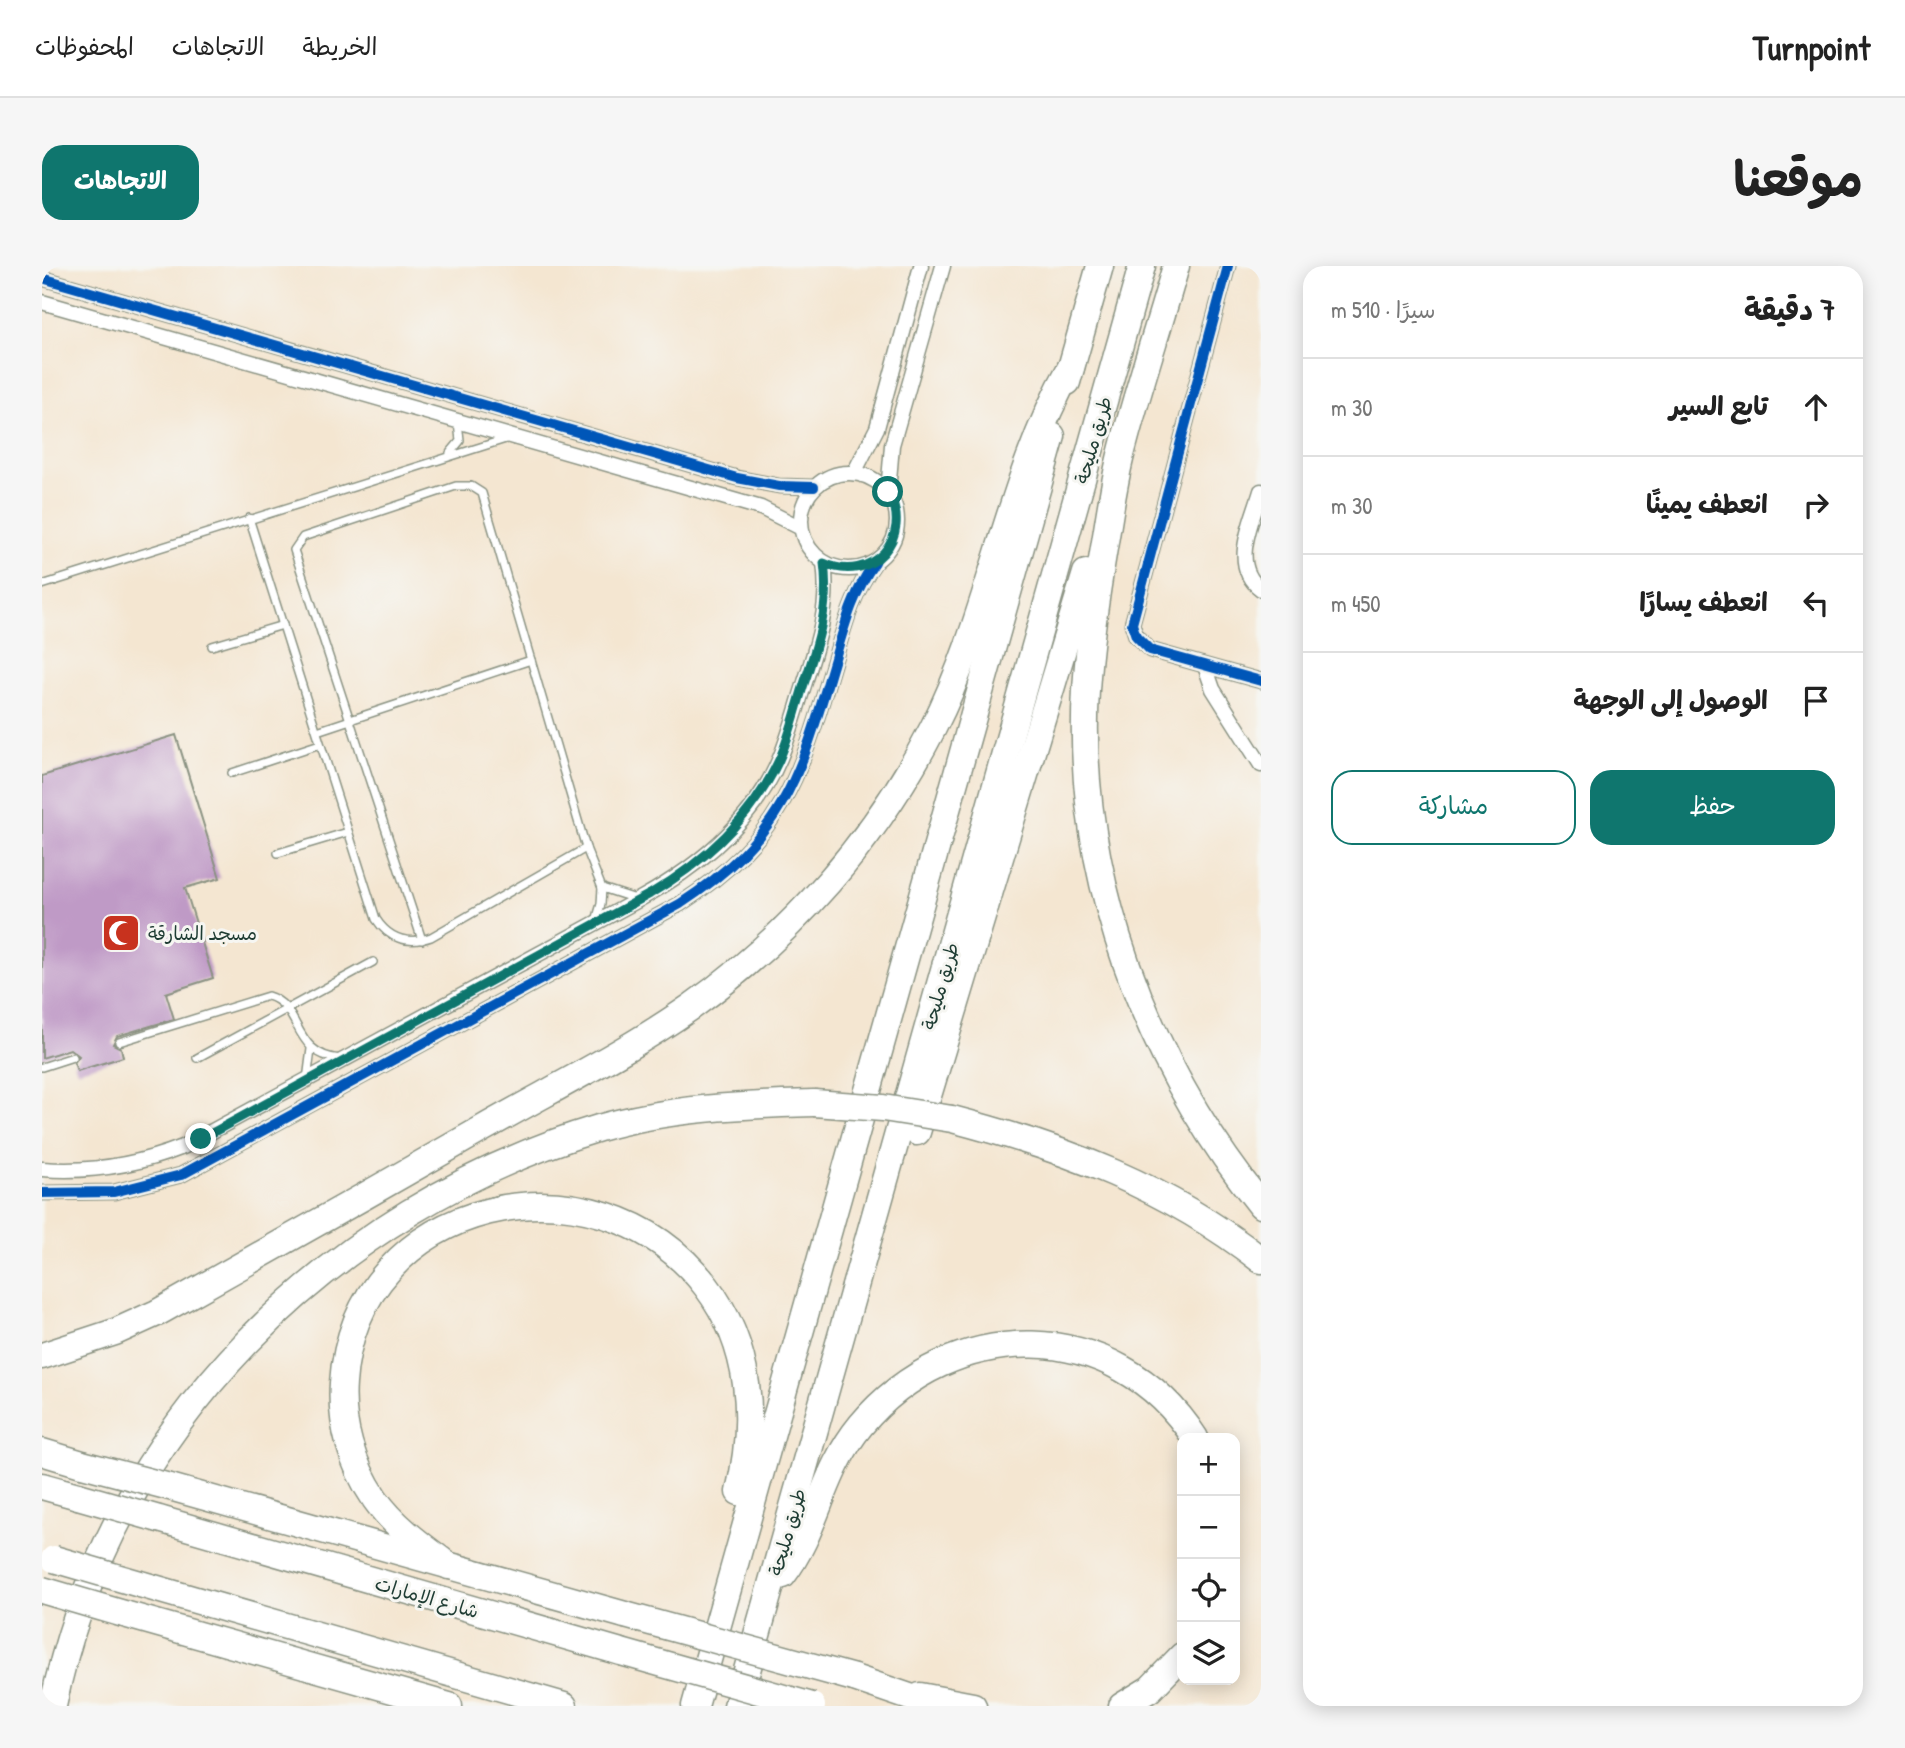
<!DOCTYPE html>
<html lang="ar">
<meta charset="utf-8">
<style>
:root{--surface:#fff;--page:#f6f6f6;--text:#222;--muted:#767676;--line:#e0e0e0;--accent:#0f766e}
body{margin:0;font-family:"Patrick Hand","Playpen Sans Arabic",sans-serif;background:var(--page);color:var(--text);direction:rtl}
.controls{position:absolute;right:21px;bottom:21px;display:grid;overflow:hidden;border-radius:14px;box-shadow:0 4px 18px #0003}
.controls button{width:63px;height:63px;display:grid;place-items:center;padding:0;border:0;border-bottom:2px solid var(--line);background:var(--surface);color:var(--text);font:35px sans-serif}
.stop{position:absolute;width:21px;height:21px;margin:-16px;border:5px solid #0f766e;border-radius:50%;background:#fff}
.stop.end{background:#0f766e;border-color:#fff;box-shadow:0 2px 7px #0008}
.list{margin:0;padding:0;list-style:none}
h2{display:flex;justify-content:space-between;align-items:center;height:91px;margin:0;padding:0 28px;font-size:30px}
h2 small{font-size:23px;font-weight:400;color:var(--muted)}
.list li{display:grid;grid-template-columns:46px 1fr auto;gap:21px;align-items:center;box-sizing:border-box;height:98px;padding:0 28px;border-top:2px solid var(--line)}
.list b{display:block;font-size:26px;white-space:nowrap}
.list em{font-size:23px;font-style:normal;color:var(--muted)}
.actions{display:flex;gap:14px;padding:21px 28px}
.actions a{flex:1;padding:16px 0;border:2px solid var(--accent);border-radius:21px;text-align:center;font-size:24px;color:var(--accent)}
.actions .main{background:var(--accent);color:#fff}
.icon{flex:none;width:38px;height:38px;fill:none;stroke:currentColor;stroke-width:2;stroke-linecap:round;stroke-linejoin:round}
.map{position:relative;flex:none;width:1219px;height:1440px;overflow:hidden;direction:ltr;border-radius:21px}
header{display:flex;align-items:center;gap:42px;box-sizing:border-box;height:98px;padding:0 35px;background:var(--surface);border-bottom:2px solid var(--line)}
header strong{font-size:33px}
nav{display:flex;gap:38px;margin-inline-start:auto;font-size:24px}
.intro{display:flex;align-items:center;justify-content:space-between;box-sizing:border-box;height:168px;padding:0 42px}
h1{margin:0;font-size:49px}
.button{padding:18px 32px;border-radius:21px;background:var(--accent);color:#fff;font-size:24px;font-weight:700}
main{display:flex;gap:42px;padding:0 42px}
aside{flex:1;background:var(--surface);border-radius:21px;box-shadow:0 4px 18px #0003}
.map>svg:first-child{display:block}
.building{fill:#bf9ac6}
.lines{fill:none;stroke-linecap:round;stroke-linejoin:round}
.service-casing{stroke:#8a9282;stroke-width:10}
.minor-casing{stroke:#8a9282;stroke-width:17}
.motorway-casing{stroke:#8a9282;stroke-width:29}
.service{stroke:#fff;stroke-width:7}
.minor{stroke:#fff;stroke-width:14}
.motorway{stroke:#fff;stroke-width:26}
.motorway-bridge-casing{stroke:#8a9282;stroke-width:29;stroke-linecap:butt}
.motorway-bridge{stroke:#fff;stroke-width:26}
.cycleway-casing{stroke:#f6f6f2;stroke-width:15}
.cycleway{stroke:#0057b8;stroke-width:10}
.route{stroke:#0f766e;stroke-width:9}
.labels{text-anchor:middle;stroke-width:6;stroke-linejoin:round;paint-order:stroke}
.street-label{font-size:19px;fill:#1f3d34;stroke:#f6f6f2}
.poi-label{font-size:19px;fill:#1f3d34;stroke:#f6f6f2;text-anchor:start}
</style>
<header>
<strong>Turnpoint</strong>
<nav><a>الخريطة</a><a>الاتجاهات</a><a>المحفوظات</a></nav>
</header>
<div class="intro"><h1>موقعنا</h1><a class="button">الاتجاهات</a></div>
<main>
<aside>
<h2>7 دقيقة<small>سيرًا · 510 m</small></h2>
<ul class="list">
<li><svg class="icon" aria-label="ahead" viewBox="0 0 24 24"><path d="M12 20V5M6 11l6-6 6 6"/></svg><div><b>تابع السير</b></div><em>30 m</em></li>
<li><svg class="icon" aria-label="right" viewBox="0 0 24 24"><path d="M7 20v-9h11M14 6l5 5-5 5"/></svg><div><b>انعطف يمينًا</b></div><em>30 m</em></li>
<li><svg class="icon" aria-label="left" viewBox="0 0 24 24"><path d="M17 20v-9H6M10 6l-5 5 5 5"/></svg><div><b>انعطف يسارًا</b></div><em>450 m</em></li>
<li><svg class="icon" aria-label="arrive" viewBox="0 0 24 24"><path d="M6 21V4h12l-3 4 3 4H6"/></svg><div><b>الوصول إلى الوجهة</b></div></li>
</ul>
<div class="actions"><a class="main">حفظ</a><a>مشاركة</a></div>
</aside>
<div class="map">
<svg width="1219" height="1440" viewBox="0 0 1219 1440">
<rect width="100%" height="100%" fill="#f6f6f2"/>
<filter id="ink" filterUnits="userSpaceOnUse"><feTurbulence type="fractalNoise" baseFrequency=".0143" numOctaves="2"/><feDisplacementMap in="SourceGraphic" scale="14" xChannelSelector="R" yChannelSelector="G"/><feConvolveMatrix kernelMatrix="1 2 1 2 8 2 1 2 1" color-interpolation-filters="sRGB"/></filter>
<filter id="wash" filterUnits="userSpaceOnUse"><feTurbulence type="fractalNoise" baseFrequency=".00686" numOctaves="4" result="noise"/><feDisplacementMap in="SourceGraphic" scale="28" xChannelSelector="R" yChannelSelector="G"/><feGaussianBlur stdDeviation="1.57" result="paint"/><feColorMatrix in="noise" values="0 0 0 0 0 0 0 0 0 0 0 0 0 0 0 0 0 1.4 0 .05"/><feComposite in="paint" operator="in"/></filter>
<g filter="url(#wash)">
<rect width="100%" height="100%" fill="#f4e6d1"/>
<g id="blocks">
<polygon class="building" points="134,469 178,612 143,622 171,712 124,727 132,753 75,770 71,778 79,782 81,791 35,805 32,797 37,790 28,783 0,792 0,510"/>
</g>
</g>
<g filter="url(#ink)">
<use href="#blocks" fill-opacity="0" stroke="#8a9282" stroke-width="2"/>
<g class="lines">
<defs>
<g id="service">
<polyline points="408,187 418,175 416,155"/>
<path d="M207,252l127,401c13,20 32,26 55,18l155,-89"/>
<polyline points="0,319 467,172"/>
<polyline points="170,380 241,359"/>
<polyline points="275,465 489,394"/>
<polyline points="190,507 278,478"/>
<polyline points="236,587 306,566"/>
<polyline points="554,655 559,638 560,622 594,633"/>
<polyline points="380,674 252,284 261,271 414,220 429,220 440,227 544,582 560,622"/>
<path d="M77,776l149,-46c35,10 23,59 73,63"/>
<polyline points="155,792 331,696"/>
<polyline points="0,801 31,791"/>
<polyline points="265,814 269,783"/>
</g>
<g id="minor">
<polyline points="1186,0 1090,358 1094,370 1108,384 1219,415"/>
<polyline points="0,12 695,212 737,220 772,221"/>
<polyline points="0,36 719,242 759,262"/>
<circle cx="807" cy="255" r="48"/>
<polyline points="812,207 835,162 879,0"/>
<path d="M1219,225c-9,31 -32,75 0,98"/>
<polyline points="846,226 850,179 901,0"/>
<polyline points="1163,400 1171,423 1219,499"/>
<path d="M0,903c50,4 95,-4 141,-22l457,-248c58,-32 114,-78 140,-141 10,-24 17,-51 25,-76 13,-40 25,-76 19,-119"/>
<path d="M0,927l72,-1 67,-17 499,-271c103,-67 120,-127 153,-239 11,-37 19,-71 42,-103"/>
</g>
<g id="motorway">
<path d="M1134,0c-18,64 -40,128 -56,193 -7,29 -11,60 -16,89 -8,47 -15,94 -18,142 -11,184 60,373 175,515"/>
<polyline points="1025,116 1058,0"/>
<path d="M910,853c115,30 214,67 309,141"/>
<polyline points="875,866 1044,307"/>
<path d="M0,1090l73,-24 42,-19c109,-61 217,-122 325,-184 70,-40 143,-76 209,-122 102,-73 185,-168 242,-279 59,-116 74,-248 138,-361"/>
<polyline points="0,1186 40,1198"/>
<polyline points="0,1220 36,1230"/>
<polyline points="128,1221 583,1349"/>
<polyline points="117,1253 579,1386"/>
<path d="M407,1300c-27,-20 -55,-40 -74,-67 -23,-34 -35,-75 -32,-116 12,-186 254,-239 363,-97 46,60 50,135 33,206"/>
<path d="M741,1309c35,-46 39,-103 78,-150 91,-109 255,-110 334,13"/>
<polyline points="98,1318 522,1440"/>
<polyline points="82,1348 407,1440"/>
<polyline points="812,1412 894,1440"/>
<polyline points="878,1430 931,1440"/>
<path d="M11,1440c55,-278 279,-498 546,-578 69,-20 144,-23 215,-25"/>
<polyline points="653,1440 1010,170"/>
<polyline points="695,1440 1100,0"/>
<polyline points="1080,1440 1108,1423 1140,1390"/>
</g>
</defs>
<use href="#service" class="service-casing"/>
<use href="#minor" class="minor-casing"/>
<use href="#motorway" class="motorway-casing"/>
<use href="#service" class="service"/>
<use href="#minor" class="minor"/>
<use href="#motorway" class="motorway"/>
<defs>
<g id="motorway-bridge">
<polyline points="772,837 841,842 910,853"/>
<polyline points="40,1198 128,1221"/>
<polyline points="36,1230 117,1253"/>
<polyline points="12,1293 98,1318"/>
<polyline points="0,1324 82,1348"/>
<polyline points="583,1349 812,1412"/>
<polyline points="579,1386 770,1440"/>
</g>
</defs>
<use href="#motorway-bridge" class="motorway-bridge-casing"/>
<use href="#motorway-bridge" class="motorway-bridge"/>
<defs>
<g id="cycleway">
<polyline points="1186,0 1090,358 1094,370 1108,384 1219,415"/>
<polyline points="0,12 695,212 737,220 772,221"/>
<path d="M0,927l72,-1 67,-17 499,-271c103,-67 120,-127 153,-239 11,-37 19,-71 42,-103"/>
</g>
</defs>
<use href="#cycleway" class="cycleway-casing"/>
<use href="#cycleway" class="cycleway"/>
</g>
</g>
<g class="lines" filter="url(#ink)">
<path class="route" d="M159,873l449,-245c54,-32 102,-76 129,-134 11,-24 17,-51 25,-76 14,-41 26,-78 20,-121 47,22 91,-26 64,-71"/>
</g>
<defs>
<symbol id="mosque-square" viewBox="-11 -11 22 22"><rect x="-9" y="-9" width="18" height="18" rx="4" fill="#c8321e" stroke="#f6f6f2"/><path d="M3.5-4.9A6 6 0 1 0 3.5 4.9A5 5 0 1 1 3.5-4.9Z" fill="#fff"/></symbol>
</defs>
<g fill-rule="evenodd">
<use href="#mosque-square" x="57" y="645" width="44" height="44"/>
</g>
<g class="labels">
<g class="street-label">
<text transform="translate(1051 174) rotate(-74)" y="7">طريق مليحة</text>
<text transform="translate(898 720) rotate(-74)" y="7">طريق مليحة</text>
<text transform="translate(745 1266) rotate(-74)" y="7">طريق مليحة</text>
<text transform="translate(385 1331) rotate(16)" y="7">شارع الإمارات</text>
</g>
<g class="poi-label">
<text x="106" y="674">مسجد الشارقة</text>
</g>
</g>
</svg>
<div class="controls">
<button>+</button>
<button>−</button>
<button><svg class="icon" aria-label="locate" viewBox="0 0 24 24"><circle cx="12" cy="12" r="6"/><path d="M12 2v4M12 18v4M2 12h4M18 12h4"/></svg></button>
<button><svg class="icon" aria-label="layers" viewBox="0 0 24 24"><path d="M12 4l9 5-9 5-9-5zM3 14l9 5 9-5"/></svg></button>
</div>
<div class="stop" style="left:846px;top:226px"></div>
<div class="stop end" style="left:159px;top:873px"></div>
</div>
</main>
